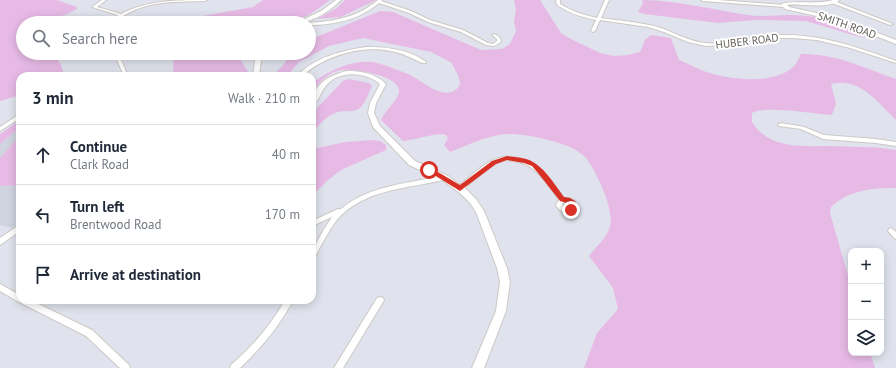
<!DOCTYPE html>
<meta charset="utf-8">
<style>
:root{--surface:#fff;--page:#f2f2f3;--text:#1f2937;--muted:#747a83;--line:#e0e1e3}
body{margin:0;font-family:"PT Sans",sans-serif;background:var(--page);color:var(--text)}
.controls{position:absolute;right:12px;bottom:12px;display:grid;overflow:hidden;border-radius:8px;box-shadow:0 2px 10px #0003}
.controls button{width:36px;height:36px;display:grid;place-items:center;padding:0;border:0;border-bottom:1px solid var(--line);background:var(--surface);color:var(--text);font:20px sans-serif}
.stop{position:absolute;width:12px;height:12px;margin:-9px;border:3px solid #d93025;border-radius:50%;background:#fff}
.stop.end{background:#d93025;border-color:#fff;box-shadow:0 1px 4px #0008}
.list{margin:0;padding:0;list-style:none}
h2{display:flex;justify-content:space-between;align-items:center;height:52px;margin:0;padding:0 16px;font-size:17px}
h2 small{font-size:13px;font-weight:400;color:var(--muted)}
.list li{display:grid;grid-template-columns:26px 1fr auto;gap:12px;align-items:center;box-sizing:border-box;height:60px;padding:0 16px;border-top:1px solid var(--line)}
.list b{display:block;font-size:15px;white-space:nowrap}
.list p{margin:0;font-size:13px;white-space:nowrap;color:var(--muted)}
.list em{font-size:13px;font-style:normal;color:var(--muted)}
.icon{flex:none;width:22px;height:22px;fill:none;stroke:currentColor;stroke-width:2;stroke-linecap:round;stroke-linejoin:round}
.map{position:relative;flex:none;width:896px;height:368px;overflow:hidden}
.search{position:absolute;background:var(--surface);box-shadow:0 2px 10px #0003;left:16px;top:16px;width:300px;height:44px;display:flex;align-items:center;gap:10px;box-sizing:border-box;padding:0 14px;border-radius:22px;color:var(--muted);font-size:15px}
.panel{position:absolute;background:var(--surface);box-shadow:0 2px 10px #0003;left:16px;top:72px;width:300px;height:232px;border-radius:12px}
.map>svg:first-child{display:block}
.education{fill:#d0d4df}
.green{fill:#e7bae6}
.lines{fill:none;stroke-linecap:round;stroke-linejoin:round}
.minor-casing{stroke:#ccc9c4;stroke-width:2}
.tertiary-casing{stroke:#ccc9c4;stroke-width:2}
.minor{fill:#fff;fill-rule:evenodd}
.tertiary{fill:#fff;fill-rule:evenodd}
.route{fill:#d93025}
.labels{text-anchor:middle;stroke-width:4;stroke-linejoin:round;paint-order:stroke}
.far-street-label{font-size:11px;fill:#625e59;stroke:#fff}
</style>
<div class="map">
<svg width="896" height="368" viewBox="0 0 896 368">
<rect width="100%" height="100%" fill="#e0e2ed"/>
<polygon class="education" points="20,127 20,223 13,228 0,225 0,144"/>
<g class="green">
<path d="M0,0h57l20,7v2c-17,9 -34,14 -54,14l-1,16 1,14c21,0 37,-3 41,23h-44v19l-20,6z"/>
<polygon points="263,0 330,0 309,15 288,23 254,23 245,18 230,23 172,23 175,21 253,7"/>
<polygon points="345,0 376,0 341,17 317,19 337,8"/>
<path d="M514,0h26l21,33 8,5 31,15 14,3 14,-1 12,-3 5,-12 6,-5 20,3 8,22c10,4 20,10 31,13 22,7 67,12 85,-8 2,-3 4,-7 6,-11 33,-1 64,14 95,25v41c-19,-18 -36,-43 -65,-36l5,20 -4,11c-17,-1 -67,-10 -80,-2v9c4,6 8,11 15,15 18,11 40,9 61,9 23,1 45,0 68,4v38c-24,0 -47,2 -65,19l-1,6 21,73v67h19l5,15h-291l13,-35 21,-24 -5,-21 -24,-32c5,-7 18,-19 20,-27 4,-9 0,-20 -2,-29 -3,-10 -15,-36 -22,-43 -14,-15 -58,-23 -77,-23 -20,1 -40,11 -58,18l-6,-7 4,-7 -2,-3c-9,-3 -31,5 -43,6l-22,-21c4,-10 16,-18 18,-28 2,-17 -47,-24 -59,-22 -12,3 -21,12 -28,22v-9c17,-12 38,-23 60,-21 9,1 29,9 38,13 12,6 30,23 44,16 3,-2 6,-5 6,-8 0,-6 -6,-14 -8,-20l-21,-11 -68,-14 -34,8 -30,16 -12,14h-14l11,-12 7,-11h18v-13l71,-29 13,1 88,38 21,-1 8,-5 6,-13 -2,-9 2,-12z"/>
<path d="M642,0c36,0 71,10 106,15 13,2 26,0 39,0 24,0 68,5 84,23l-11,-1 -54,-16 -50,-1 -38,3 -74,-9 -6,-2 5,-9z"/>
<path d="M174,53h62l14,22c-10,-1 -36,-6 -44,1h-33z"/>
<path d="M349,79l20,4 3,3c-3,6 -6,15 -10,20 -7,8 -15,4 -24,6 -11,3 -20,13 -26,22v-21l31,-32z"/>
<polygon points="20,120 20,127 0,144 0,134"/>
<polygon points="20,136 20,185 0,186 0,158"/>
<polygon points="372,140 380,141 386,145 386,150 341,170 328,180 312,196 312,149 346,142"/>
</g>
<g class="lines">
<defs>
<g id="minor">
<path d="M102,0h4l-9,7 24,7c26,-14 57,-14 86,-14l-2,1c-30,1 -67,-1 -90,22h-4l7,-8 -26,-8z"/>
<path d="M378,0h4l-1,1 30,10 19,9 33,10 25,13 5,1 4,-3v-2l-5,-4 3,-1 5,4 1,4 -7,4 -8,-1 -25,-13 -33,-10 -19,-9 -30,-10c-20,17 -45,22 -70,22l-1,-2c27,-2 48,-5 70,-23z"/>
<path d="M556,0h4v4c12,7 23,11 37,14l8,-18h4l-8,18c19,3 38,4 57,9 16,5 31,15 48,16 22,3 44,-6 66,-8 46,-2 82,11 124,26v2l-46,-15 -33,-8 -24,-2h-24l-17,2 -26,5 -20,1 -18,-4 -24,-10 -16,-5 -48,-7 -5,11 -2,1 -2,-1 5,-11c-15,-3 -27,-7 -39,-15z"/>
<polygon points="701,0 718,0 784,5 786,6 784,7 703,1"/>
<polygon points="832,1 834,1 893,24 890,25 832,3"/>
<path d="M366,47c20,0 43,2 60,15v1h-4c-10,-5 -20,-10 -31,-12 -31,-6 -66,5 -89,25h-5c18,-19 44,-25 69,-29z"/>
<polygon points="114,53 118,53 128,76 124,76"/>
<polygon points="20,114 20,118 0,131 0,127"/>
<polygon points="781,123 804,127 824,135 876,139 896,142 896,146 876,143 823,139 801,129 779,126 778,125 779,124"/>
<path d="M502,157c32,-3 45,18 62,41h6l5,3 2,6c-6,9 -16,7 -21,-2l3,-5c-12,-17 -23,-36 -45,-39 -5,-1 -11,-1 -15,1 -14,6 -26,19 -37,29h-4l-1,-2 1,-2c13,-11 27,-26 44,-30zM564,202h3l3,2 1,3 -3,1h-2l-4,-3z"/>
<path d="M445,176l2,1 1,1 -1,1c-38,10 -84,9 -111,42 -9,12 -15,25 -22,38l-2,1v-9l12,-22 8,-12 -20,9v-5l26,-12h3c26,-23 71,-27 104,-33z"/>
<polygon points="18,226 20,226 20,231 0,245 0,238"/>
<polygon points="891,228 896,232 896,239 894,238 888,231 889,229"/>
<polygon points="0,284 20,295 20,300 30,300 92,330 129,365 130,368 120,368 86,336 17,301 0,291"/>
<polygon points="380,297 383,298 384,300 383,302 343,368 334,368 377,298"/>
<path d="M285,300h8c-13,26 -32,48 -53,68h-10l1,-3c22,-19 40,-40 54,-65z"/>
</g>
<g id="tertiary">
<path d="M336,0h5c-11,11 -29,23 -45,23l25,-12z"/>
<path d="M833,0h7c-15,10 -36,3 -53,5l2,2 50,11 57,22v4l-61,-24 -50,-11 -4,-5c13,-4 36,1 52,-4z"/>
<polygon points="256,53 262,53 259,76 253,76"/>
<path d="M347,71c14,0 27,2 38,12l1,1 -10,19 -2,10 6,13 35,35 33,15 19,14 9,9 8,12 23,57 3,14 -4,29 -22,57h-12l24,-57 4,-29 -3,-14 -21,-56 -6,-9 -9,-9 -19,-14 -33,-15 -36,-38 -5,-14 2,-10 10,-19c-15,-13 -43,-14 -55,3 -5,6 -6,15 -13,18 0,-20 17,-30 35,-34z"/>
</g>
</defs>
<use href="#minor" class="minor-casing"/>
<use href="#tertiary" class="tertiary-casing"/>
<use href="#minor" class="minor"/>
<use href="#tertiary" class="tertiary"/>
</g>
<path class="route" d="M507,156c6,1 13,1 19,3 17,5 28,25 38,38l6,1 5,3 3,6 -5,5h-5l-1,-2 4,-4 -1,-2 -10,-3 -22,-28 -6,-7 -8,-3 -17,-3 -11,4 -36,27 -34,-21 5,-2 29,17 32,-24z"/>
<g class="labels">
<g class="far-street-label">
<text transform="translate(847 25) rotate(19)" y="4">SMITH ROAD</text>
<text transform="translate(747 41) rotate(-7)" y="4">HUBER ROAD</text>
</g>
</g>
</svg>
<div class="controls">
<button>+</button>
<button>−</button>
<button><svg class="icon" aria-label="layers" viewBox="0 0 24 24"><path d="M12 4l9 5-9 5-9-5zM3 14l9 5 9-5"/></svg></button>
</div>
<div class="stop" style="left:429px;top:170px"></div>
<div class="stop end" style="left:571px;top:210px"></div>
<div class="search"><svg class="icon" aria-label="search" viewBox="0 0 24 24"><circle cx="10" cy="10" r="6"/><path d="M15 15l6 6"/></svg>Search here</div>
<section class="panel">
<h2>3 min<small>Walk · 210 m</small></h2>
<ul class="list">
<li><svg class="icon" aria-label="ahead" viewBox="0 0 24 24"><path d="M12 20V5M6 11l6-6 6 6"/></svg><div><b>Continue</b><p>Clark Road</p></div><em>40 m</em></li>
<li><svg class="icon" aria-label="left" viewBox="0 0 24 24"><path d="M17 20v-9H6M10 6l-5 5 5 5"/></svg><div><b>Turn left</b><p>Brentwood Road</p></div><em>170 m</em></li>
<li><svg class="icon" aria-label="arrive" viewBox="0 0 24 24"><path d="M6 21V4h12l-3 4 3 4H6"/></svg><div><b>Arrive at destination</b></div></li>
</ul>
</section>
</div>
